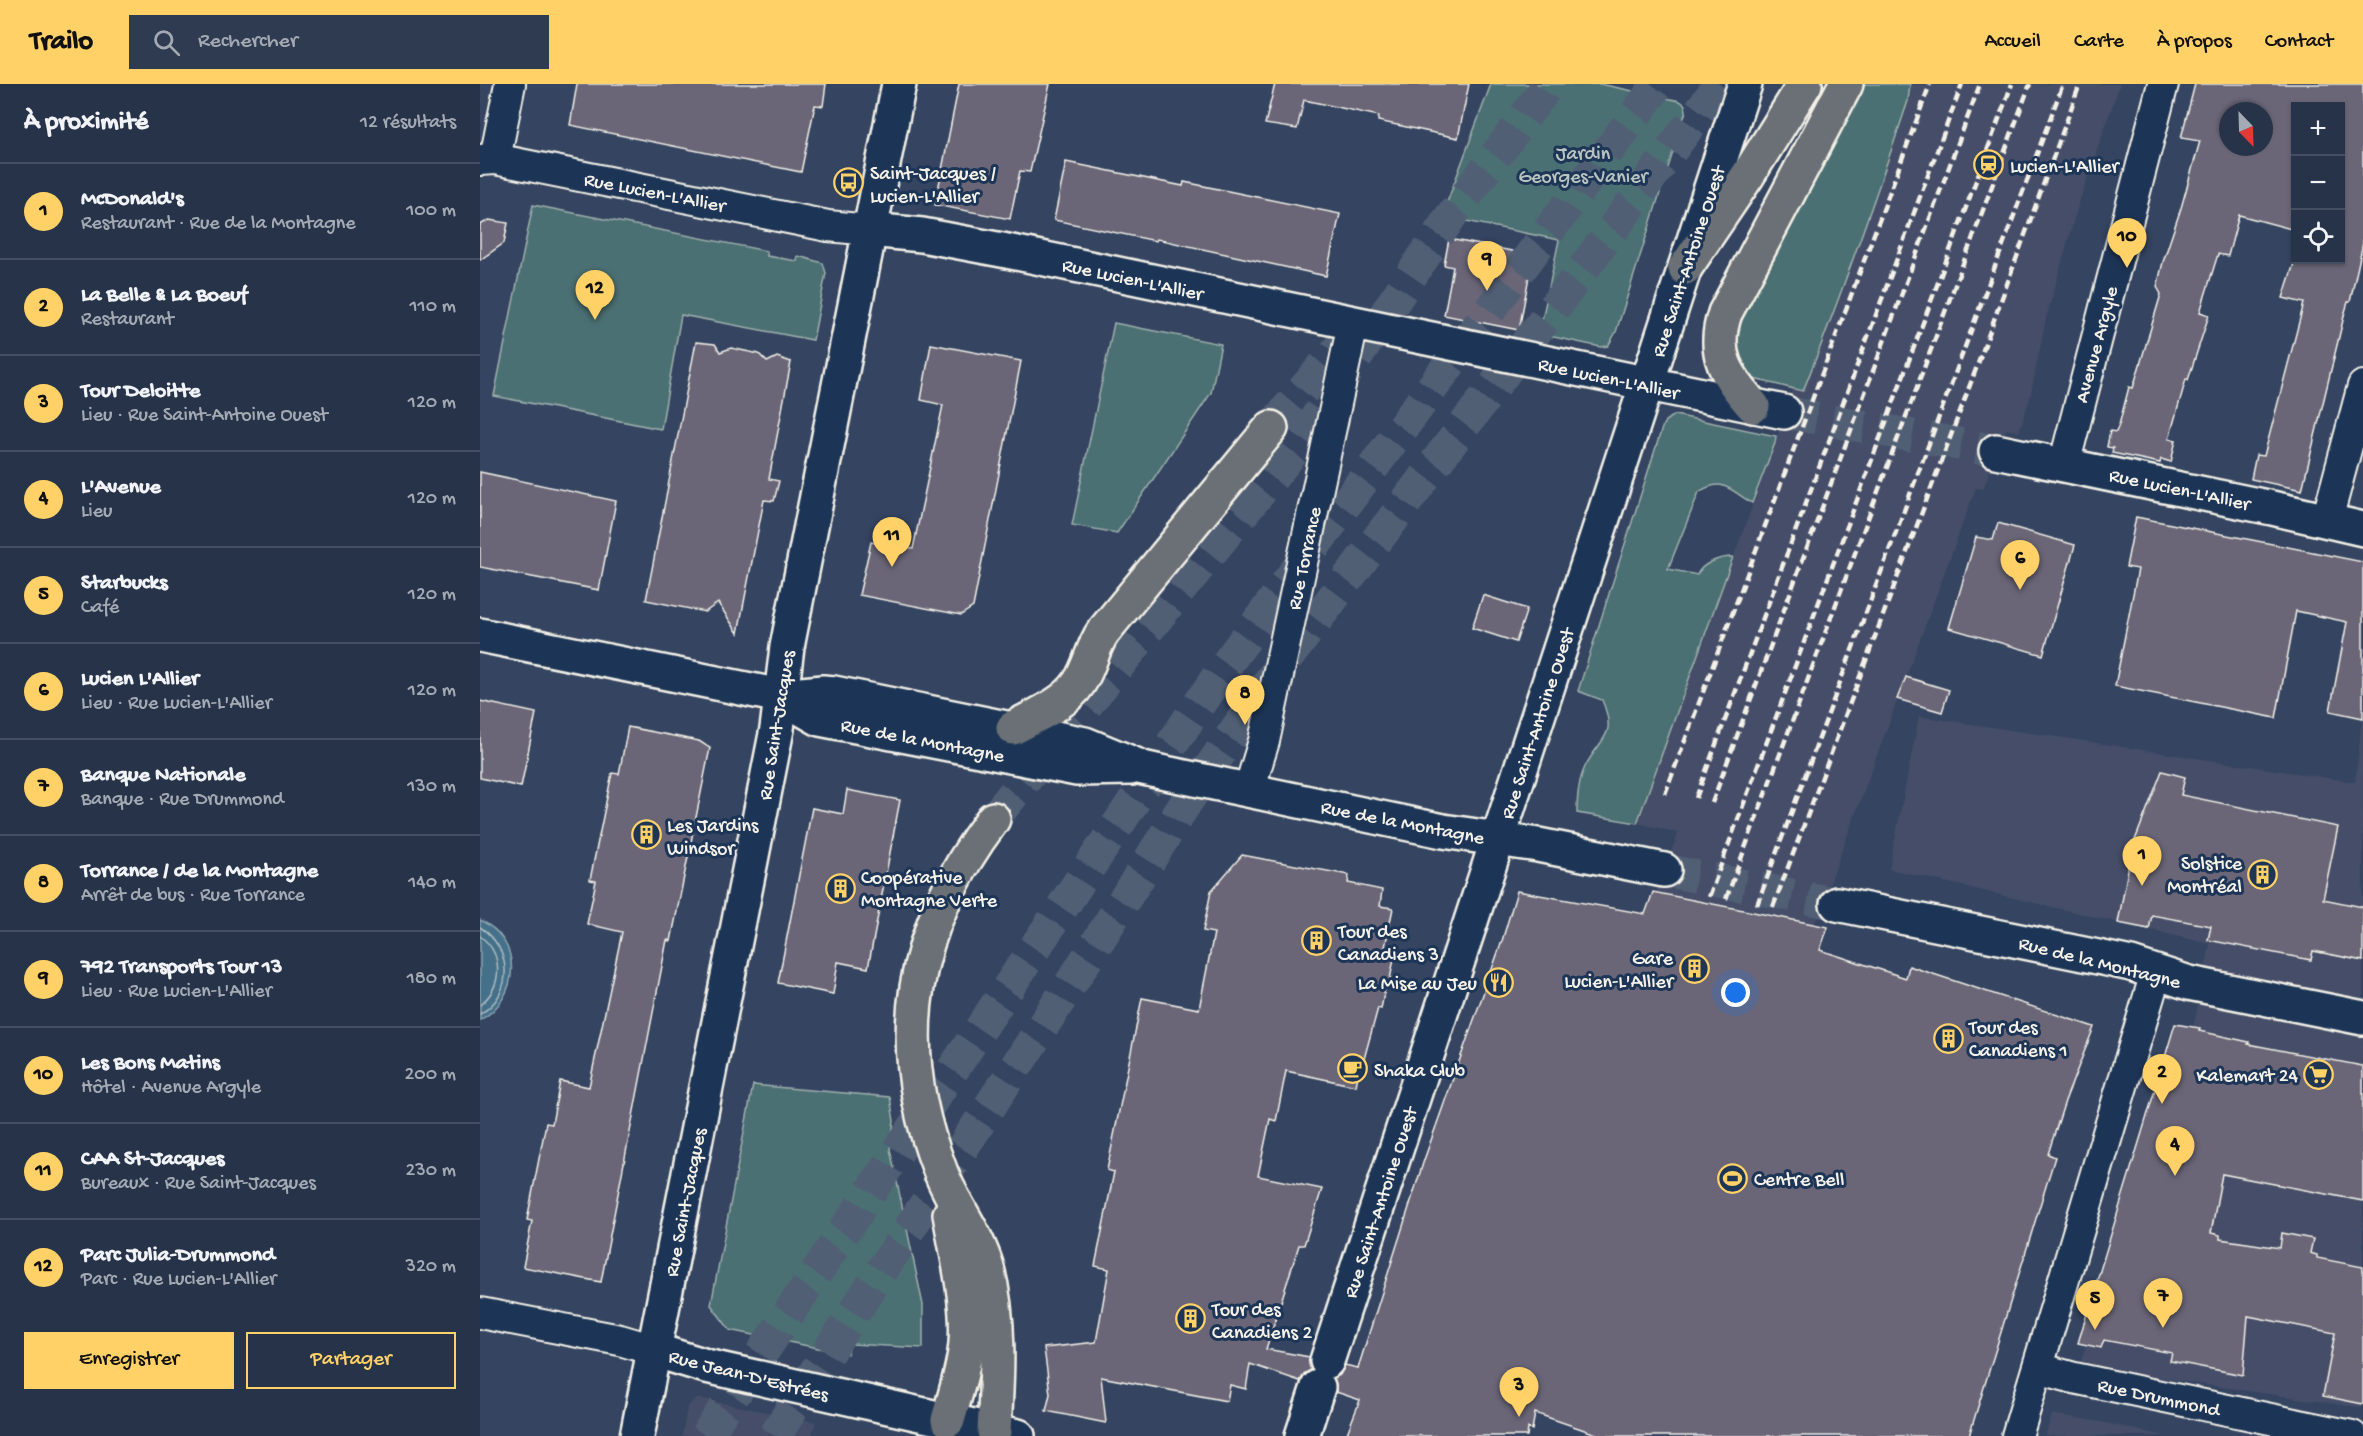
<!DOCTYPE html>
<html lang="fr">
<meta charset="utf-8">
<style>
:root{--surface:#273349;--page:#2f3b50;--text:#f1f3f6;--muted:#a4aab4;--line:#434e61;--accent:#ffd166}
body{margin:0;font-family:"Gochi Hand",sans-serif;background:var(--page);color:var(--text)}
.controls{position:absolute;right:18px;top:18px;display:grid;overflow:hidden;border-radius:0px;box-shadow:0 2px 4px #0004}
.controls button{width:54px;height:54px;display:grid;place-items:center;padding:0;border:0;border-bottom:2px solid var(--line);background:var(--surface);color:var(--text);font:30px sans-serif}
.compass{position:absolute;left:1739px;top:18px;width:54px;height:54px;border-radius:50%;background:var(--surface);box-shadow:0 2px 4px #0004;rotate:157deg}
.you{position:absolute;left:1256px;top:909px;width:21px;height:21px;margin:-15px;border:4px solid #fff;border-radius:50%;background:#1a73e8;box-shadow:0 0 0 9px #1a73e833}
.badge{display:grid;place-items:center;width:39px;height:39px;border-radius:50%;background:var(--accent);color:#111;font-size:20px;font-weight:700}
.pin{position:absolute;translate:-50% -50px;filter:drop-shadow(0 2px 3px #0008)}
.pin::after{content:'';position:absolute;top:32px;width:21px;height:18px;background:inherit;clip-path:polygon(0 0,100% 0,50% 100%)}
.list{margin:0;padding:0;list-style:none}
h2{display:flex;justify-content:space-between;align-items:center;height:78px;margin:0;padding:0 24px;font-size:26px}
h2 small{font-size:20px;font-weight:400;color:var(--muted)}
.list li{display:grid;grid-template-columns:39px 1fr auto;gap:18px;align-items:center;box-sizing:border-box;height:96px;padding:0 24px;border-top:2px solid var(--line)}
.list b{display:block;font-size:22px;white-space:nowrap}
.list p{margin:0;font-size:20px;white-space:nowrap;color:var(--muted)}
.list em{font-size:20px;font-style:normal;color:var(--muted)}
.actions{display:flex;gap:12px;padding:18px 24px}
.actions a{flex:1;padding:14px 0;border:2px solid var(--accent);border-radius:0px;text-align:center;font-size:21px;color:var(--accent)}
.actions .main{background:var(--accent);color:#111}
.icon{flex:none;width:33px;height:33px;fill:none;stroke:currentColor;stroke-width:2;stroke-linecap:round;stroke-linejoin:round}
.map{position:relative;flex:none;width:1883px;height:1352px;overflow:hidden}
header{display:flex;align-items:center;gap:36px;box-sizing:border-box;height:84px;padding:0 30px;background:var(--accent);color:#111}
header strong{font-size:28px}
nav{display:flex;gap:33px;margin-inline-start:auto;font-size:21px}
.search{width:420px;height:54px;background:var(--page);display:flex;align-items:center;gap:15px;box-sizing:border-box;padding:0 21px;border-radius:0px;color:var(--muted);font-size:22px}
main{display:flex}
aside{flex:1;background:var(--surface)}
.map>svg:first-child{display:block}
.built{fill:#444e68}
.green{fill:#4b7073;stroke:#a0b0ae;stroke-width:1.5}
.water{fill:#45708a;stroke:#8ba4b0;stroke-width:1.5}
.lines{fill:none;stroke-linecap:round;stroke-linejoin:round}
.shore{stroke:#aebdc2;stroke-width:1.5}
.building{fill:#6b6678;stroke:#f4f1e8;stroke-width:1.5;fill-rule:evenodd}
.tertiary-tunnel{stroke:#515e75;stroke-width:33;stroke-dasharray:33 16;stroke-linecap:butt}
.trunk-tunnel{stroke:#515e75;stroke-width:33;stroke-dasharray:33 16;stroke-linecap:butt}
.minor-casing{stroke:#f4f1e8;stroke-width:34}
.tertiary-casing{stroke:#f4f1e8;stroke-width:38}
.secondary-casing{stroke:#f4f1e8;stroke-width:38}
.trunk-casing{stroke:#f4f1e8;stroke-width:38}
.minor{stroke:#1d3557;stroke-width:30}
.tertiary{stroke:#1d3557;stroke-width:33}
.secondary{stroke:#1d3557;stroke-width:33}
.trunk{stroke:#6b7074;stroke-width:33}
.rail{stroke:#f4f1e8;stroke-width:4.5;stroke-dasharray:9 4.5;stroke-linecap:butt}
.labels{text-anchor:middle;stroke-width:6;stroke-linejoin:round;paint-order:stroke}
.park-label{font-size:20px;fill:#b9c4bf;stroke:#1d3557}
.poi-label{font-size:20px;fill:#f4f1e8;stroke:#1d3557;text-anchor:start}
.street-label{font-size:20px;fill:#f4f1e8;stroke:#1d3557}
</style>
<header>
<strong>Trailo</strong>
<div class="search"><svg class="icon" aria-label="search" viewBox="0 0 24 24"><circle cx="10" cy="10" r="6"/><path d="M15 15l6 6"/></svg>Rechercher</div>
<nav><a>Accueil</a><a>Carte</a><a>À propos</a><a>Contact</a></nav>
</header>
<main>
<aside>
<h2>À proximité<small>12 résultats</small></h2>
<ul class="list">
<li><span class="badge">1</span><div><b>McDonald's</b><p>Restaurant · Rue de la Montagne</p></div><em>100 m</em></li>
<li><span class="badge">2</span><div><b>La Belle &amp; La Boeuf</b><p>Restaurant</p></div><em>110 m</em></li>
<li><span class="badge">3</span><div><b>Tour Deloitte</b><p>Lieu · Rue Saint-Antoine Ouest</p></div><em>120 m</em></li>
<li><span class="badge">4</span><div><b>L'Avenue</b><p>Lieu</p></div><em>120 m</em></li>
<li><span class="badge">5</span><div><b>Starbucks</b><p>Café</p></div><em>120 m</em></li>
<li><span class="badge">6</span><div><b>Lucien L'Allier</b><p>Lieu · Rue Lucien-L'Allier</p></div><em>120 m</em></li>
<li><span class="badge">7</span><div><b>Banque Nationale</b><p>Banque · Rue Drummond</p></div><em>130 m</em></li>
<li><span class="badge">8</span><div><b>Torrance / de la Montagne</b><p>Arrêt de bus · Rue Torrance</p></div><em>140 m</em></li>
<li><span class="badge">9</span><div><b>792 Transports Tour 13</b><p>Lieu · Rue Lucien-L'Allier</p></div><em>180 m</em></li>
<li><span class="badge">10</span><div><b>Les Bons Matins</b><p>Hôtel · Avenue Argyle</p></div><em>200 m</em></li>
<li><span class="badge">11</span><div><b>CAA St-Jacques</b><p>Bureaux · Rue Saint-Jacques</p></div><em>230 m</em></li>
<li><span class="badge">12</span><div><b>Parc Julia-Drummond</b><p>Parc · Rue Lucien-L'Allier</p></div><em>320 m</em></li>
</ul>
<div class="actions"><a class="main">Enregistrer</a><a>Partager</a></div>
</aside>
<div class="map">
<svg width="1883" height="1352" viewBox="0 0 1883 1352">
<rect width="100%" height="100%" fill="#344461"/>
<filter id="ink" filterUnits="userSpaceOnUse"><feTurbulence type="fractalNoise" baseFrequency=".0167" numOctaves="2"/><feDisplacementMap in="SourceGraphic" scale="12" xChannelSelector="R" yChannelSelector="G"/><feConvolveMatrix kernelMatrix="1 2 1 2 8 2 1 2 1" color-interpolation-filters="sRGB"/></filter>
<g filter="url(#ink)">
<g class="built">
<polygon points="1430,0 1640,0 1597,125 1566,235 1550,314 1539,348 1526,345 1503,405 1496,404 1327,861 1034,816 1036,807 1164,830 1173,808 1176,808 1198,749 1157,739 1295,359 1312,305 1322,307 1368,190 1428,17"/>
<polygon points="1883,627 1883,1324 1599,1282 1706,980 1730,860 1409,785 1439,632 1875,698"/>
<polygon points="217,1315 223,1315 336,1338 332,1352 202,1352 207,1324 213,1316"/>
<polygon points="1572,1330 1622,1338 1685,1352 1565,1352"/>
</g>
<g class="green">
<polygon points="1011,0 1120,0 1200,17 1205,21 1206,27 1136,248 1128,262 1121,263 1059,250 1079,156 962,132"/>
<path d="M1384,0h46l-2,17c-33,98 -67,195 -105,290l-53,-13 -18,-31 7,-28z"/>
<polygon points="53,121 287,167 287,172 317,177 318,172 343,179 346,189 333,256 201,231 181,345 14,312"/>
<polygon points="634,239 741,260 731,309 637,449 592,441"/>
<path d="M1195,331l101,21 -1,7 -23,60c-22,-12 -28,-27 -53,-11l-31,77 29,6c5,-12 23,-18 36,-18l-96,266 -60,-10c0,-16 1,-32 8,-46 15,-30 33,-29 17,-67l-24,-9 84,-263 3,-7z"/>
<polygon points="273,1001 410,1013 414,1037 410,1065 443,1221 443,1264 371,1260 367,1270 250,1246 231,1221"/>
</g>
<path class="water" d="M0,836c44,21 40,78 0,100z"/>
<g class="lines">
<g class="shore">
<path d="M0,843c32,21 35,67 0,87"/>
<path d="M0,852c24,18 23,50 0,69"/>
</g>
</g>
<g class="building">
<polygon points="97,0 346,0 343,22 335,21 321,88 90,41"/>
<polygon points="479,0 570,0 550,88 540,87 530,135 455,121"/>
<polygon points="795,0 989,0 978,54 898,37 899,32 824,16 817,45 785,40"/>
<path d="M1715,0h168v159l-13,59h-2l-3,10 -43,178 -51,-11 5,-24 8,1 40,-153 -21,-5 12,-38h45v-154h-45v124l-56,-15 -11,41 -10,-2 -18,58 9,3 -21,65 -2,-1 -17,60 7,1 -5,22 -10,-3 -1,4 -48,-10 1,-5 -6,-1 3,-16 6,1 3,-7 10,-38 4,1 28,-94 -4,-7 6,-25 18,-54 19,-67 -19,-3zM1748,27h36v36h-36z"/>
<polygon points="586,78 703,102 704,98 860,130 846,192 677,155 676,157 574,136"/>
<polygon points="9,136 28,139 24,159 0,176 0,141"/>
<polygon points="969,155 1053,171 1039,246 964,231 973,183 964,181"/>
<polygon points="216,258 235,260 240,268 251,264 279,270 287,278 297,273 311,278 289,395 299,397 294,417 284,416 258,549 238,519 225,528 166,516"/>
<polygon points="451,260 541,277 493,523 481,531 379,511 391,458 433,465 463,321 441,316"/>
<polygon points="0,388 136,417 119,506 0,483"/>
<polygon points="1656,433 1883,478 1883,634 1850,627 1867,538 1816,527 1796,634 1635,602 1658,485 1646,483"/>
<polygon points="1518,439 1595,461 1563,571 1469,544 1496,453 1513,456"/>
<polygon points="1003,511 1047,525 1036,558 992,544"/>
<polygon points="1426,593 1469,606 1462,628 1417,615"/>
<polygon points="0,617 56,629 41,703 0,694"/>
<polygon points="148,643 219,657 230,664 191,857 187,856 121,1198 43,1183 52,1137 47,1136 66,1039 72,1040 80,997 109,1003 142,848 107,840 116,797 110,796 132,689 139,690"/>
<polygon points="1682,687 1705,693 1701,711 1858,743 1843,815 1883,823 1883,877 1833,867 1831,876 1728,856 1731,842 1672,831 1669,845 1638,839 1652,764"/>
<polygon points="367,706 420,716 388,884 358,878 353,910 298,899 332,724 363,730"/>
<polygon points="762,771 869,791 868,799 902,806 900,822 913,824 904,868 915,870 909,900 906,899 901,925 898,924 884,975 881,973 876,1002 806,987 796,1037 790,1035 778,1092 842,1105 824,1161 819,1161 786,1265 829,1273 831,1286 825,1289 820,1297 770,1280 766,1305 750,1301 747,1317 621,1293 626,1339 566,1327 570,1310 564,1264 616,1258 629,1185 615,1182 634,1088 627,1086 662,914 719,925 734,849 723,847 731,807"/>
<polygon points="1037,807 1165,830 1173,808 1348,843 1340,866 1426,894 1429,882 1614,943 1585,1017 1568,1070 1575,1073 1489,1352 1122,1352 1055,1329 1052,1346 1048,1344 1047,1352 866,1352 880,1316 856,1308 856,1300 854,1294 860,1291 865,1281 878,1284 944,1076 1022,857"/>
<polygon points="1695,940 1720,944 1719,947 1769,958 1768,960 1883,982 1883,1117 1742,1090 1731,1149 1740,1151 1740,1155 1800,1164 1802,1149 1833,1155 1830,1169 1837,1171 1837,1174 1883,1183 1883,1320 1843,1312 1855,1249 1768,1232 1763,1291 1690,1277 1692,1269 1624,1256 1621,1264 1598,1259"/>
</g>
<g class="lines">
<g class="tertiary-tunnel">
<polyline points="1304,328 1516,367"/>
<polyline points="1184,786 1357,820"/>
</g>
<g class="trunk-tunnel">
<polyline points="791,344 871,250"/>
<polyline points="513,735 816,364 971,132 1069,0"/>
<polyline points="226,1352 742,586 1178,0"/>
<polyline points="295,1352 327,1300 597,890 707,717 785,603 1098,192 1240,0"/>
</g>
<defs>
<g id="minor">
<polyline points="15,75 30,0"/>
<polyline points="0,76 15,75 348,142 390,146"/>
<polyline points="1584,381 1683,0"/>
<polyline points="1847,436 1883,302"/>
<polyline points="769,706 784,657 873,240"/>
<polyline points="0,1229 140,1256 174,1266"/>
<polyline points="1558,1284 1594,1294 1872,1352"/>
<polyline points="1537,1352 1676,889"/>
</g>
<g id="tertiary">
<polyline points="390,146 442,151 522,166 1304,328"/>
<polyline points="1516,367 1792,424 1883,445"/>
<polyline points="0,551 300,612 343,608 354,609 605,660 663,684 681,688 963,747 1058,761 1184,786"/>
<polyline points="300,612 340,635 597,685 651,684"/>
<polyline points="1357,820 1613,872 1651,880 1709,899 1883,934"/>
</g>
<g id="secondary">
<polyline points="174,1266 226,1282 538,1352"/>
<polyline points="847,1277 1265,0"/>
<polyline points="157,1352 297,645 307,563 419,0"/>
<polyline points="822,1352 838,1303"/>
</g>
<g id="trunk">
<polyline points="1205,184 1268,91 1325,0"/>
<path d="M1273,322c-26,-30 -42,-52 -28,-93l121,-229"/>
<path d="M533,644c22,-12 52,-24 66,-45 11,-16 13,-35 24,-51l168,-204"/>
<path d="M513,735c-82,109 -103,222 -53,351 12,33 37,63 47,98 14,53 10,109 7,163"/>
<path d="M468,1336c7,-25 16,-51 18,-77 3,-42 -9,-87 -16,-129"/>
</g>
</defs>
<use href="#minor" class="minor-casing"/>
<use href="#tertiary" class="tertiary-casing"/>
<use href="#secondary" class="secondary-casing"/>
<use href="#trunk" class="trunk-casing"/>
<use href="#minor" class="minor"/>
<use href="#tertiary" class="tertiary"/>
<use href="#secondary" class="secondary"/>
<use href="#trunk" class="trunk"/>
<g class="rail">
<polyline points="1185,710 1450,0"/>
<polyline points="1216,714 1482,0"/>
<polyline points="1232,719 1500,0"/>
<polyline points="1229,813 1532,0"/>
<polyline points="1246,815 1550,0"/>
<polyline points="1277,821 1583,0"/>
<polyline points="1293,823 1496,285 1600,0"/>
</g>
</g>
</g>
<defs>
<symbol id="station-ring" viewBox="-11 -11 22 22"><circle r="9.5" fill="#1d3557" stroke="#ffd166" stroke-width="1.5"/><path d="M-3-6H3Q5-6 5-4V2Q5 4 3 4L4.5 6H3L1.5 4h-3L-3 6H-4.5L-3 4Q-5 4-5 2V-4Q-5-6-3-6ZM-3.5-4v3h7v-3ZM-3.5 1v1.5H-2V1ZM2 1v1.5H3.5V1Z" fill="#ffd166"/></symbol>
<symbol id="bus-ring" viewBox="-11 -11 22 22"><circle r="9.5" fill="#1d3557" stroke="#ffd166" stroke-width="1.5"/><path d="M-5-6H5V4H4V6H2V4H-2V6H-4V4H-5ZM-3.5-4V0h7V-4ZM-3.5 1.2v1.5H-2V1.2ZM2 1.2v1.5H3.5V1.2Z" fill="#ffd166"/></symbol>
<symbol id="building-ring" viewBox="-11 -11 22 22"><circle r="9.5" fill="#1d3557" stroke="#ffd166" stroke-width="1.5"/><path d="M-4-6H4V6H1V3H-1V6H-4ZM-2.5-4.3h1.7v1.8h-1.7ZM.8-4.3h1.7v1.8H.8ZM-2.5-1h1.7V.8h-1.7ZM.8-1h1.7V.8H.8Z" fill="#ffd166"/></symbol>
<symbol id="restaurant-ring" viewBox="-11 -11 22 22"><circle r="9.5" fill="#1d3557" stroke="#ffd166" stroke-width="1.5"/><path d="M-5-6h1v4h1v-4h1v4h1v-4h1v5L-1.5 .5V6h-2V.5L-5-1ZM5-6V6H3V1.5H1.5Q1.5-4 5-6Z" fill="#ffd166"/></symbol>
<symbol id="cafe-ring" viewBox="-11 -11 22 22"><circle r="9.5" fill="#1d3557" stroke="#ffd166" stroke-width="1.5"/><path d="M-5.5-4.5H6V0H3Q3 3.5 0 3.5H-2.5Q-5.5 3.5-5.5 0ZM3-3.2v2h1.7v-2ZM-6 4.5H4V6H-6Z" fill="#ffd166"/></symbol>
<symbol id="supermarket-ring" viewBox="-11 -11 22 22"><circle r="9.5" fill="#1d3557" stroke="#ffd166" stroke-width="1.5"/><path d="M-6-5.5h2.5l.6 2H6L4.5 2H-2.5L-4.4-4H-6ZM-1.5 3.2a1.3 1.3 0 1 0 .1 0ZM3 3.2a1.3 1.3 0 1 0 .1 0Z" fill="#ffd166"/></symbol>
<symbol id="stadium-ring" viewBox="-11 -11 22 22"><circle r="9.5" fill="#1d3557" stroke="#ffd166" stroke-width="1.5"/><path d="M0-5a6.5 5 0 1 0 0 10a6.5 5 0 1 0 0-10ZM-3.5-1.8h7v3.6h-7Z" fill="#ffd166"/></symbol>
</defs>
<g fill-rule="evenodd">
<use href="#station-ring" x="1492" y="64" width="33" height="33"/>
<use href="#bus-ring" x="352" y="82" width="33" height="33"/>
<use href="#building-ring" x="150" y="734" width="33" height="33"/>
<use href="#building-ring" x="1766" y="774" width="33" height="33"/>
<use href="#building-ring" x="344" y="788" width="33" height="33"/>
<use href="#building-ring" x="820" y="840" width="33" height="33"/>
<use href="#building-ring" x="1198" y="868" width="33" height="33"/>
<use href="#restaurant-ring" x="1002" y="882" width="33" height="33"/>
<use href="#building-ring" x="1452" y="938" width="33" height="33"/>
<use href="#cafe-ring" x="856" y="968" width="33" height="33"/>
<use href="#supermarket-ring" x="1822" y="974" width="33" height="33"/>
<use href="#stadium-ring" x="1236" y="1078" width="33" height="33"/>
<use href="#building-ring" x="694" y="1218" width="33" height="33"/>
</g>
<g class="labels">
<g class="park-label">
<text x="1103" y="75">Jardin<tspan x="1103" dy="23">Georges-Vanier</tspan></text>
</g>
<g class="poi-label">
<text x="1530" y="88">Lucien-L'Allier</text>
<text x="390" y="95">Saint-Jacques /<tspan x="390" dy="23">Lucien-L'Allier</tspan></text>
<text x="187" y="747">Les Jardins<tspan x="187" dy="23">Windsor</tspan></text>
<text x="1762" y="785" text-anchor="end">Solstice<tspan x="1762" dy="23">Montréal</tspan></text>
<text x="381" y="799">Coopérative<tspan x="381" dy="23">Montagne Verte</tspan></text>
<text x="858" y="853">Tour des<tspan x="858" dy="23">Canadiens 3</tspan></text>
<text x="1193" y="880" text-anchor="end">Gare<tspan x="1193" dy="23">Lucien-L'Allier</tspan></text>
<text x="997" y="905" text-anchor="end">La Mise au Jeu</text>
<text x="1489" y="949">Tour des<tspan x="1489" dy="23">Canadiens 1</tspan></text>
<text x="894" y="992">Shaka Club</text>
<text x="1818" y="997" text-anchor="end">Kalemart 24</text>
<text x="1274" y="1101">Centre Bell</text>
<text x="732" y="1231">Tour des<tspan x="732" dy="23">Canadiens 2</tspan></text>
</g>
<g class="street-label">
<text transform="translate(175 107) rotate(11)" y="7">Rue Lucien-L'Allier</text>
<text transform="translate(1207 177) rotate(-72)" y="7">Rue Saint-Antoine Ouest</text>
<text transform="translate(653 194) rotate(12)" y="7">Rue Lucien-L'Allier</text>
<text transform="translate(1615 260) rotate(-75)" y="7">Avenue Argyle</text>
<text transform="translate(1129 293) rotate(12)" y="7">Rue Lucien-L'Allier</text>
<text transform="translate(1700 404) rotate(12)" y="7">Rue Lucien-L'Allier</text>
<text transform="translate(823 474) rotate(-78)" y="7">Rue Torrance</text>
<text transform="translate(1056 639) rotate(-72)" y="7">Rue Saint-Antoine Ouest</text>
<text transform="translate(295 641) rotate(-81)" y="7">Rue Saint-Jacques</text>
<text transform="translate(443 655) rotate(11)" y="7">Rue de la Montagne</text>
<text transform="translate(923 737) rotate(11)" y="7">Rue de la Montagne</text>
<text transform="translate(1620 877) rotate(14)" y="7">Rue de la Montagne</text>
<text transform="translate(204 1118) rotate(-79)" y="7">Rue Saint-Jacques</text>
<text transform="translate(899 1118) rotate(-72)" y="7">Rue Saint-Antoine Ouest</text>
<text transform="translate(269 1290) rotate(14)" y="7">Rue Jean-D'Estrées</text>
<text transform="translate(1679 1312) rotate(12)" y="7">Rue Drummond</text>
</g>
</g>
</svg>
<div class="controls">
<button>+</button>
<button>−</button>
<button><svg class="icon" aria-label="locate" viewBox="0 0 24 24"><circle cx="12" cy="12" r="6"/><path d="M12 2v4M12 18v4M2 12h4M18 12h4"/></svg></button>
</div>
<svg class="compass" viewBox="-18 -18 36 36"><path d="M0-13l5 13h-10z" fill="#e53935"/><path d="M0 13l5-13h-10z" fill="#a4aab4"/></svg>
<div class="you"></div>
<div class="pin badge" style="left:1662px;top:802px">1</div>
<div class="pin badge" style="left:1682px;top:1020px">2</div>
<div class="pin badge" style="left:1039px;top:1333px">3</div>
<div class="pin badge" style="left:1695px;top:1092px">4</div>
<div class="pin badge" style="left:1615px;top:1246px">5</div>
<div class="pin badge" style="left:1540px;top:506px">6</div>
<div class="pin badge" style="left:1683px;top:1244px">7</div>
<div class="pin badge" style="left:765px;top:641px">8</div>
<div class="pin badge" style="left:1007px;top:207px">9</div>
<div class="pin badge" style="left:1647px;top:184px">10</div>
<div class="pin badge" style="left:412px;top:483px">11</div>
<div class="pin badge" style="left:115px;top:236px">12</div>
</div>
</main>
